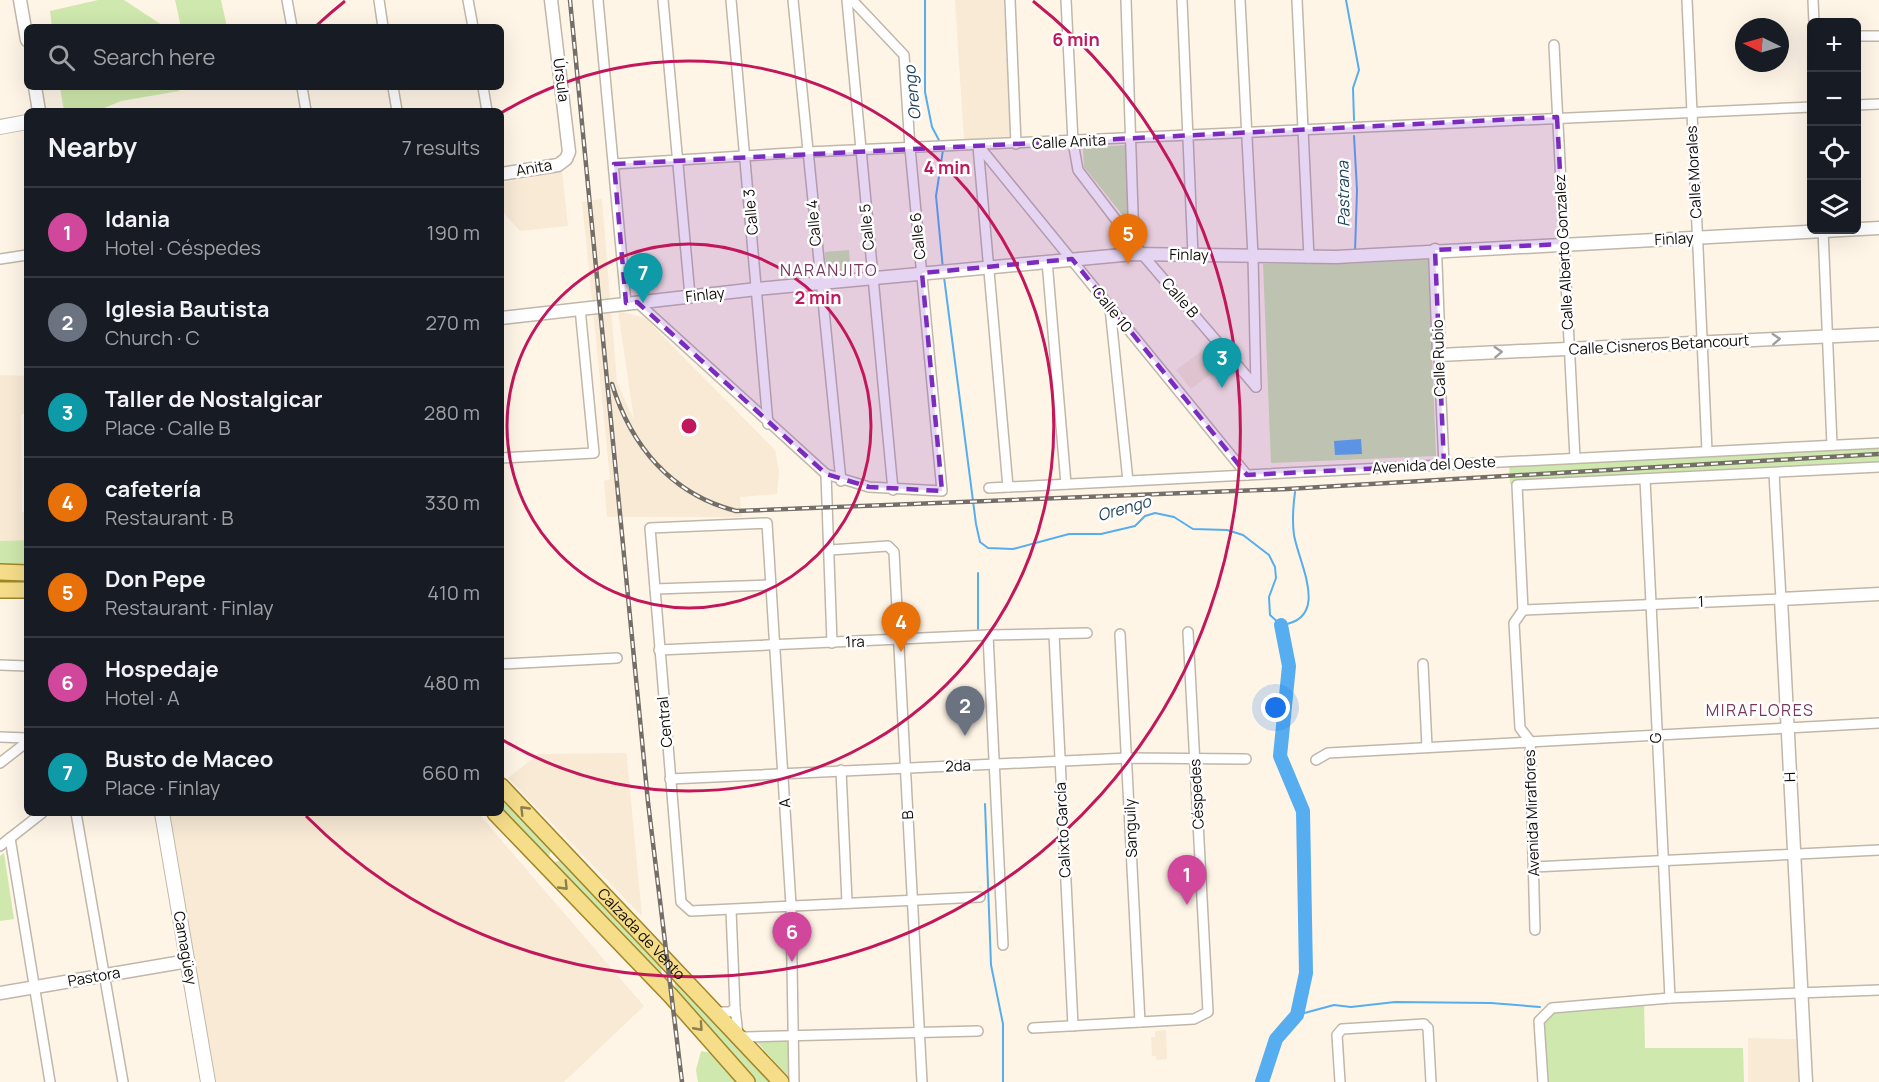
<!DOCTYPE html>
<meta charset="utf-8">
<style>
:root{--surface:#171b24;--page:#20242c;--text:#f1f3f6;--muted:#9ea1a6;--line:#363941;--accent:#8c9099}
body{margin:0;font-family:Manrope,sans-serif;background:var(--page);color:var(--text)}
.controls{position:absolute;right:18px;top:18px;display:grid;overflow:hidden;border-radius:9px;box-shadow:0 6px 24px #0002}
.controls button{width:54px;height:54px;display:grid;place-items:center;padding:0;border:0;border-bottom:2px solid var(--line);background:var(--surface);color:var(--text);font:30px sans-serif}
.compass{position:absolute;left:1735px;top:18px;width:54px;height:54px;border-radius:50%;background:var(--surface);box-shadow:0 6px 24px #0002;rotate:275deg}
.you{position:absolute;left:1276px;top:708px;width:21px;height:21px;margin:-15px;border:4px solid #fff;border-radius:50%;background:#1a73e8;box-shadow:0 0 0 9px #1a73e833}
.badge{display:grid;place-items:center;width:39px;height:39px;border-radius:50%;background:var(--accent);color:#fff;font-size:20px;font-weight:700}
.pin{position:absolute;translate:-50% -50px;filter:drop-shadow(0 2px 3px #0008)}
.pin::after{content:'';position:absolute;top:32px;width:21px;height:18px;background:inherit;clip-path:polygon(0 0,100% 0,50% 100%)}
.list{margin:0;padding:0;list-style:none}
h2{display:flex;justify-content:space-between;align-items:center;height:78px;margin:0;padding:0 24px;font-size:26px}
h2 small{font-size:20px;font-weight:400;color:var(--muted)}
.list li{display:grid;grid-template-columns:39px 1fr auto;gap:18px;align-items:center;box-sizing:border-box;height:90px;padding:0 24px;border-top:2px solid var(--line)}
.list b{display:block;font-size:22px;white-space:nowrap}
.list p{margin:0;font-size:20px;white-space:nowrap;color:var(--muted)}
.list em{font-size:20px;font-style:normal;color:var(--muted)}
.icon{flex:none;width:33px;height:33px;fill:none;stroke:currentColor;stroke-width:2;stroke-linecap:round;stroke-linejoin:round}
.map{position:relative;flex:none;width:1879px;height:1082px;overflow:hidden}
.search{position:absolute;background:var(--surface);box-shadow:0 6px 24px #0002;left:24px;top:24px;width:480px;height:66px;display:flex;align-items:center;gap:15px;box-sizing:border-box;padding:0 21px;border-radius:9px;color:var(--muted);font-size:22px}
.panel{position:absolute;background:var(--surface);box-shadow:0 6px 24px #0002;left:24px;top:108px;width:480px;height:708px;border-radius:9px}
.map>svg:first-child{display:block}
.built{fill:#f8ead5}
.green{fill:#cfe8ad}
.water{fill:#56adef}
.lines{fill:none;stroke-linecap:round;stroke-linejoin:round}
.stream{stroke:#56adef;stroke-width:2}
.river{stroke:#56adef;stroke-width:14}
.minor-casing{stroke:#c0b7aa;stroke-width:12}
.tertiary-casing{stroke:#c0b7aa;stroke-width:15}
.secondary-casing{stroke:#c0b7aa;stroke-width:16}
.primary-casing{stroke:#a18628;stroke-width:18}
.minor{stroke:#fff;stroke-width:9}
.tertiary{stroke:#fff;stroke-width:12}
.secondary{stroke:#fff;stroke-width:14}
.primary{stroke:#f5dd89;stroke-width:15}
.rail-casing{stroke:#746e66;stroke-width:4.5}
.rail{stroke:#fff;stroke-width:2;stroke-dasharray:7;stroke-linecap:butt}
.oneway{stroke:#9f9e9c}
.oneway2{stroke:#8e7f4f}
.marked{fill:#7b2cbf;fill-opacity:0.2;stroke:#7b2cbf;stroke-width:4.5;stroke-dasharray:12 8;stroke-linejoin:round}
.ring{fill:none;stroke:#c2185b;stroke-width:3}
.labels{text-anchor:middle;stroke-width:5;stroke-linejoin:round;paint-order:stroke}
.street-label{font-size:15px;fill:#0f0c08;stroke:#fff}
.water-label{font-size:16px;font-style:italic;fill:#1e425e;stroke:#fff}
.neighbourhood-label{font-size:16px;letter-spacing:1.5px;fill:#74375e;stroke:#fff}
.centre{fill:#c2185b;stroke:#fff;stroke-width:3}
.ring-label{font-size:18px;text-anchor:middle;font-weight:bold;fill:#c2185b;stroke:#fff;stroke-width:5;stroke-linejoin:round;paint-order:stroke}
</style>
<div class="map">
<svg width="1879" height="1082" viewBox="0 0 1879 1082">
<rect width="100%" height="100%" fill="#fff5e7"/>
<g class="built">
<polygon points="955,0 1004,0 1011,139 964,141"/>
<polygon points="562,171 568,226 520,231 502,211 501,183"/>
<polygon points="602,199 617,382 634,420 618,311 645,318 775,450 779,471 777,494 740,497 742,517 607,517 604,481 610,479 582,202"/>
<polygon points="1211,344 1227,362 1191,389 1176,370"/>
<polygon points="0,375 27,376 27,411 21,415 22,512 27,512 27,540 0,541"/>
<polygon points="626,753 627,758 642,916 508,778 538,754"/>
<polygon points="162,813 478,813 644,1006 564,1082 208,1082"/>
<polygon points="1166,1030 1167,1059 1156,1060 1156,1056 1152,1056 1151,1037 1155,1037 1155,1031"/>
<polygon points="1748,1038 1796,1039 1799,1082 1748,1082"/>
</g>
<g class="green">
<polygon points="98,0 124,0 165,27 52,27 50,11"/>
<polygon points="175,0 221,0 227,27 181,27"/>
<polygon points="60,87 179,87 179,91 121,101 97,111 64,111"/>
<polygon points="1127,145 1129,223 1084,167 1083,148"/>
<polygon points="849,250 851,273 826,276 825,252"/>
<polygon points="1428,259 1436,456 1271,463 1263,264 1346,264"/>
<polygon points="1879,447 1879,464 1510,484 1509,465"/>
<polygon points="27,540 27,568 0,568 0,541"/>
<polygon points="501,797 551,851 548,858 501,813"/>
<polygon points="4,853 14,919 0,921 0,856"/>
<polygon points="560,861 661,962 662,980 553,865 554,862"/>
<polygon points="673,965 781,1082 747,1082 677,1004"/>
<polygon points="1644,1000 1645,1048 1743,1048 1744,1082 1543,1082 1542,1016 1552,1008"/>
<polygon points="755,1040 791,1041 792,1075 788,1076"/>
<polygon points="701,1051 716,1054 737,1082 698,1082 696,1070"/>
</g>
<polygon class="water" points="1361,439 1362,454 1335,455 1334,441"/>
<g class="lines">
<g class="stream">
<polyline points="925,0 925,92 932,127 941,144"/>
<polyline points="1346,0 1359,70 1353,88 1354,120"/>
<polyline points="1354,136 1357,190 1355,252"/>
<polyline points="943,150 936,196 943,269"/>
<path d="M944,277l32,247 4,18 8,6 25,1 56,-15h32l34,-8 10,-10 10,-3 19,4 19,12 34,1 16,5 26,20 6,12 1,11 -7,19 1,18 11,10c50,-6 18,-61 13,-90 -2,-14 -1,-28 1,-43"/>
<polyline points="978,573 978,629"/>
<polyline points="985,804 991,965 1003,1024 1003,1082"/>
<polyline points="1297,1015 1334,1005 1351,1007 1395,1002 1491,1003 1540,1007"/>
</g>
<polyline class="river" points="1262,1082 1276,1039 1297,1015 1306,973 1303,811 1280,756 1289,666 1281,625"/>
<defs>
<g id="minor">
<polyline points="287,0 292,27"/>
<polyline points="379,0 383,27"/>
<polyline points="468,0 473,27"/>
<polyline points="598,0 626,303"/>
<polyline points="663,0 690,296"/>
<polyline points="731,0 768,424"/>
<polyline points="793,0 841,481"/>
<polyline points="847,0 893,490"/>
<polyline points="1010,0 1016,144"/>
<polyline points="1066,0 1073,142 1078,170 1142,254 1256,387"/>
<polyline points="1126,0 1134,243"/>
<polyline points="1182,0 1193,255"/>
<polyline points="1240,0 1253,256 1256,387"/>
<polyline points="1297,0 1309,258"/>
<polyline points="1687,0 1707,451"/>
<polyline points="1813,0 1814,22"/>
<polyline points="1856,36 1879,36"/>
<polyline points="1554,45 1575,458"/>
<polyline points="302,87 306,111"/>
<polyline points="393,87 397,111"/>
<polyline points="483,87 487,111"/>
<polyline points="1856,105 1879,104"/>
<polyline points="978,145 1247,475"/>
<polyline points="978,146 1008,487"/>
<polyline points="614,164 808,152 1812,107"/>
<polyline points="1823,230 1832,445"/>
<polyline points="0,259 27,255"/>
<polyline points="1047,261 1066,484"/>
<polyline points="637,302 826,474 869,487 942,491 910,148 904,55 852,0"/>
<polyline points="1110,308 1128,481"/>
<polyline points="1439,355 1444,465"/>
<polyline points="501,458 594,453 580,308"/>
<polyline points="826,474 832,643"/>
<polyline points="1645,479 1670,998"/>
<polyline points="989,488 1879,443"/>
<polyline points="830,550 888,546 894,552 922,1082"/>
<polyline points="655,589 770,585"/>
<polyline points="1523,610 1781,599 1774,473"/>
<polyline points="1054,634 1073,1026"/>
<polyline points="1120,634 1140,1022"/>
<polyline points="988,635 1003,945"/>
<polyline points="659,650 988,635 1087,633"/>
<polyline points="501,664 617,658"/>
<polyline points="1423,664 1427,747"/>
<polyline points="0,665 27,666"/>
<polyline points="0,737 27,738"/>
<polyline points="1316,760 1328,753 1879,723"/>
<polyline points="0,763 27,742"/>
<polyline points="841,770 847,902"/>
<polyline points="670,779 1128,758 1246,759"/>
<polyline points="76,813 123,1082"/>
<polyline points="10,838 50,1082"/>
<polyline points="0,846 42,813"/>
<polyline points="1534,867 1879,850"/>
<polyline points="1535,930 1530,741 1520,728 1514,623 1523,610 1517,485 1879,467"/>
<polyline points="735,1008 738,1035 746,1037 978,1031"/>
<polyline points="716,1012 730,1012 735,1008 731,910"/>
<polyline points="1033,1028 1194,1019 1208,1012 1188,632"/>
<polyline points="794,1082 791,905 767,523 650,528 681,902 691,911 980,897"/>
<polyline points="1340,1082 1337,1035 1342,1029 1424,1024 1428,1028 1431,1082"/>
<polyline points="1543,1082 1539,1021 1552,1008 1670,998 1879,990"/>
</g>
<g id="tertiary">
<polyline points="20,0 27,40"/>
<polyline points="35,87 39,111"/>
<polyline points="501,174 558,165 566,159 569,152 551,0"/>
<polyline points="1435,250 1439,355 1879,334"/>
<polyline points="501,318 757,289 1133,254 1336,257 1879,228"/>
<polyline points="0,993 188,961"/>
<polyline points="1806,1082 1781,599 1879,594"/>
</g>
<g id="secondary">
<polyline points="0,127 27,122"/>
<polyline points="162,813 208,1082"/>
</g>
<g id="primary">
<polyline points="0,572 27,573"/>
<polyline points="0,590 27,590"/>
<path id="s1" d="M501,786l280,296"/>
<polyline points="495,813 671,996 747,1082"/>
</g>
</defs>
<use href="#minor" class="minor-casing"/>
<use href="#tertiary" class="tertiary-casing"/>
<use href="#secondary" class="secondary-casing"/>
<use href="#primary" class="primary-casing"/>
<use href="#minor" class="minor"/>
<use href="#tertiary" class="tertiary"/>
<use href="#secondary" class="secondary"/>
<use href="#primary" class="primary"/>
<defs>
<g id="rail">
<polyline points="570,0 648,802 682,1082"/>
<path d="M612,384c19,62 59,110 124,127l551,-22 592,-35"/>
</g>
</defs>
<use href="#rail" class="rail-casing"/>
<use href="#rail" class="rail"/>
</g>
<defs><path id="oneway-chevron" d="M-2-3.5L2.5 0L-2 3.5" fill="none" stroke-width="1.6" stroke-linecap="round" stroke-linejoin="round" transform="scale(1.5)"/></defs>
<g class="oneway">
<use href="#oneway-chevron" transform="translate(1776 339) rotate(-3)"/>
<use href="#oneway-chevron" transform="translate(1498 352) rotate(-3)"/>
</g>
<g class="oneway2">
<use href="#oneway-chevron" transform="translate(524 810) rotate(-134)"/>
<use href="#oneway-chevron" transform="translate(564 886) rotate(46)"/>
<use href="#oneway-chevron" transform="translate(699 1027) rotate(48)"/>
</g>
<path class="marked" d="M1557,117l7,127 -129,6 9,215 -197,10 -175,-216 -150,14 20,218 -73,-4 -43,-13 -189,-172 -11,1 -12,-139z"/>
<g class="ring">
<circle cx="689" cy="426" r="182"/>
<path d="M501 113A365 365 0 1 1 501 739"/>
<path d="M316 26A547 547 0 0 1 345 1M1033 1A547 547 0 1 1 306 816"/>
</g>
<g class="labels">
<g class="street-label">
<text transform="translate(561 80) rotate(83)" y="5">Úrsula</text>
<text transform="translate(1069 142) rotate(-3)" y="5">Calle Anita</text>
<text transform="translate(534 168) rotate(-10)" y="5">Anita</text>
<text transform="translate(1694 172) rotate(-93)" y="5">Calle Morales</text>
<text transform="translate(751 212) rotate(-95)" y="5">Calle 3</text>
<text transform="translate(814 223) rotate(-95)" y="5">Calle 4</text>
<text transform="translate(867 227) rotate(-95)" y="5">Calle 5</text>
<text transform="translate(918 236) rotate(-96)" y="5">Calle 6</text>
<text transform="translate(1674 239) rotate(-3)" y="5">Finlay</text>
<text transform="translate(1564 252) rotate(-93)" y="5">Calle Alberto Gonzalez</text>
<text transform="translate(1189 255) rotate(1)" y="5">Finlay</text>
<text transform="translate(705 295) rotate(-6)" y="5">Finlay</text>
<text transform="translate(1180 298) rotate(49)" y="5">Calle B</text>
<text transform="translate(1112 310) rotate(51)" y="5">Calle 10</text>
<text transform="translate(1659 345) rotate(-3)" y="5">Calle Cisneros Betancourt</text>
<text transform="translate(1439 358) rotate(-92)" y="5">Calle Rubio</text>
<text transform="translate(1434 465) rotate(-3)" y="5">Avenida del Oeste</text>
<text transform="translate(1701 602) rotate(-2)" y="5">1</text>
<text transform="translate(855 642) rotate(-2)" y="5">1ra</text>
<text transform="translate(665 722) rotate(-95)" y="5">Central</text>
<text transform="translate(1656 738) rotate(-93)" y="5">G</text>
<text transform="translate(958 766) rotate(-3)" y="5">2da</text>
<text transform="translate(1790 777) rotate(-92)" y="5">H</text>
<text transform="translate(1197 794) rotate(-93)" y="5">Céspedes</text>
<text transform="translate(785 803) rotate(-93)" y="5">A</text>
<text transform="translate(1532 813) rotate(-92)" y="5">Avenida Miraflores</text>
<text transform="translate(908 815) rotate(-93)" y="5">B</text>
<text transform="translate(1131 828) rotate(-92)" y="5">Sanguily</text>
<text transform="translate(1063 830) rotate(-93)" y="5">Calixto García</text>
<text dy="5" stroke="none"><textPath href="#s1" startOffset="204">Calzada de Vento</textPath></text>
<text transform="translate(185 948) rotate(80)" y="5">Camagüey</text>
<text transform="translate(94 977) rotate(-10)" y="5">Pastora</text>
</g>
<g class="water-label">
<text transform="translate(912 93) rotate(-96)" y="6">Orengo</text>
<text transform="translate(1343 194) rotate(-91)" y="6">Pastrana</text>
<text transform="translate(1124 508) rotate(-16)" y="6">Orengo</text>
</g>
<g class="neighbourhood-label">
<text x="829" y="276">NARANJITO</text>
<text x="1760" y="716">MIRAFLORES</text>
</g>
</g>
<circle cx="689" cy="426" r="9" class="centre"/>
<g class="ring-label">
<text x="1076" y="46">6 min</text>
<text x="947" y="174">4 min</text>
<text x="818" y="304">2 min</text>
</g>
</svg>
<div class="controls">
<button>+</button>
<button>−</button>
<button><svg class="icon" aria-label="locate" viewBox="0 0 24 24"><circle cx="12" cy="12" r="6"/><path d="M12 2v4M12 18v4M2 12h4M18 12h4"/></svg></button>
<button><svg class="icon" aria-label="layers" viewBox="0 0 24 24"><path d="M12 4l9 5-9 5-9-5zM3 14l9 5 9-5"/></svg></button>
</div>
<svg class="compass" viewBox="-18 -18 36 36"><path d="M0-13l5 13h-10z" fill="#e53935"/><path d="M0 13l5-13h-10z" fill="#9ea1a6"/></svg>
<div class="you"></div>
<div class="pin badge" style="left:1187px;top:905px;background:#d1479c">1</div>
<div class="pin badge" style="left:965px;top:736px;background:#6b7280">2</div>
<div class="pin badge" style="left:1222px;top:388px;background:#0f9aa8">3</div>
<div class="pin badge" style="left:901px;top:652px;background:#e8710a">4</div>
<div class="pin badge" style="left:1128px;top:264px;background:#e8710a">5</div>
<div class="pin badge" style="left:792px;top:962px;background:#d1479c">6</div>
<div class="pin badge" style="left:643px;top:303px;background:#0f9aa8">7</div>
<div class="search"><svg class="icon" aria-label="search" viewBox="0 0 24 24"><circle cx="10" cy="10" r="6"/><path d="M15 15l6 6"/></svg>Search here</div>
<section class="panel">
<h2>Nearby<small>7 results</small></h2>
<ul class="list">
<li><span class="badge" style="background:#d1479c">1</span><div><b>Idania</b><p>Hotel · Céspedes</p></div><em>190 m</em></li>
<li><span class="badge" style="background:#6b7280">2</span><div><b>Iglesia Bautista</b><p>Church · C</p></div><em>270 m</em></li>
<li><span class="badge" style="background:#0f9aa8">3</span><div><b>Taller de Nostalgicar</b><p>Place · Calle B</p></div><em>280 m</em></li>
<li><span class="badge" style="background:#e8710a">4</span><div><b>cafetería</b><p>Restaurant · B</p></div><em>330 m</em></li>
<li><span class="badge" style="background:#e8710a">5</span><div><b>Don Pepe</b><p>Restaurant · Finlay</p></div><em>410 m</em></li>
<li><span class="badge" style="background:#d1479c">6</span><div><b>Hospedaje</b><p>Hotel · A</p></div><em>480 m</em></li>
<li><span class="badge" style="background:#0f9aa8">7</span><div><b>Busto de Maceo</b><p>Place · Finlay</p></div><em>660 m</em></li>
</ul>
</section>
</div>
